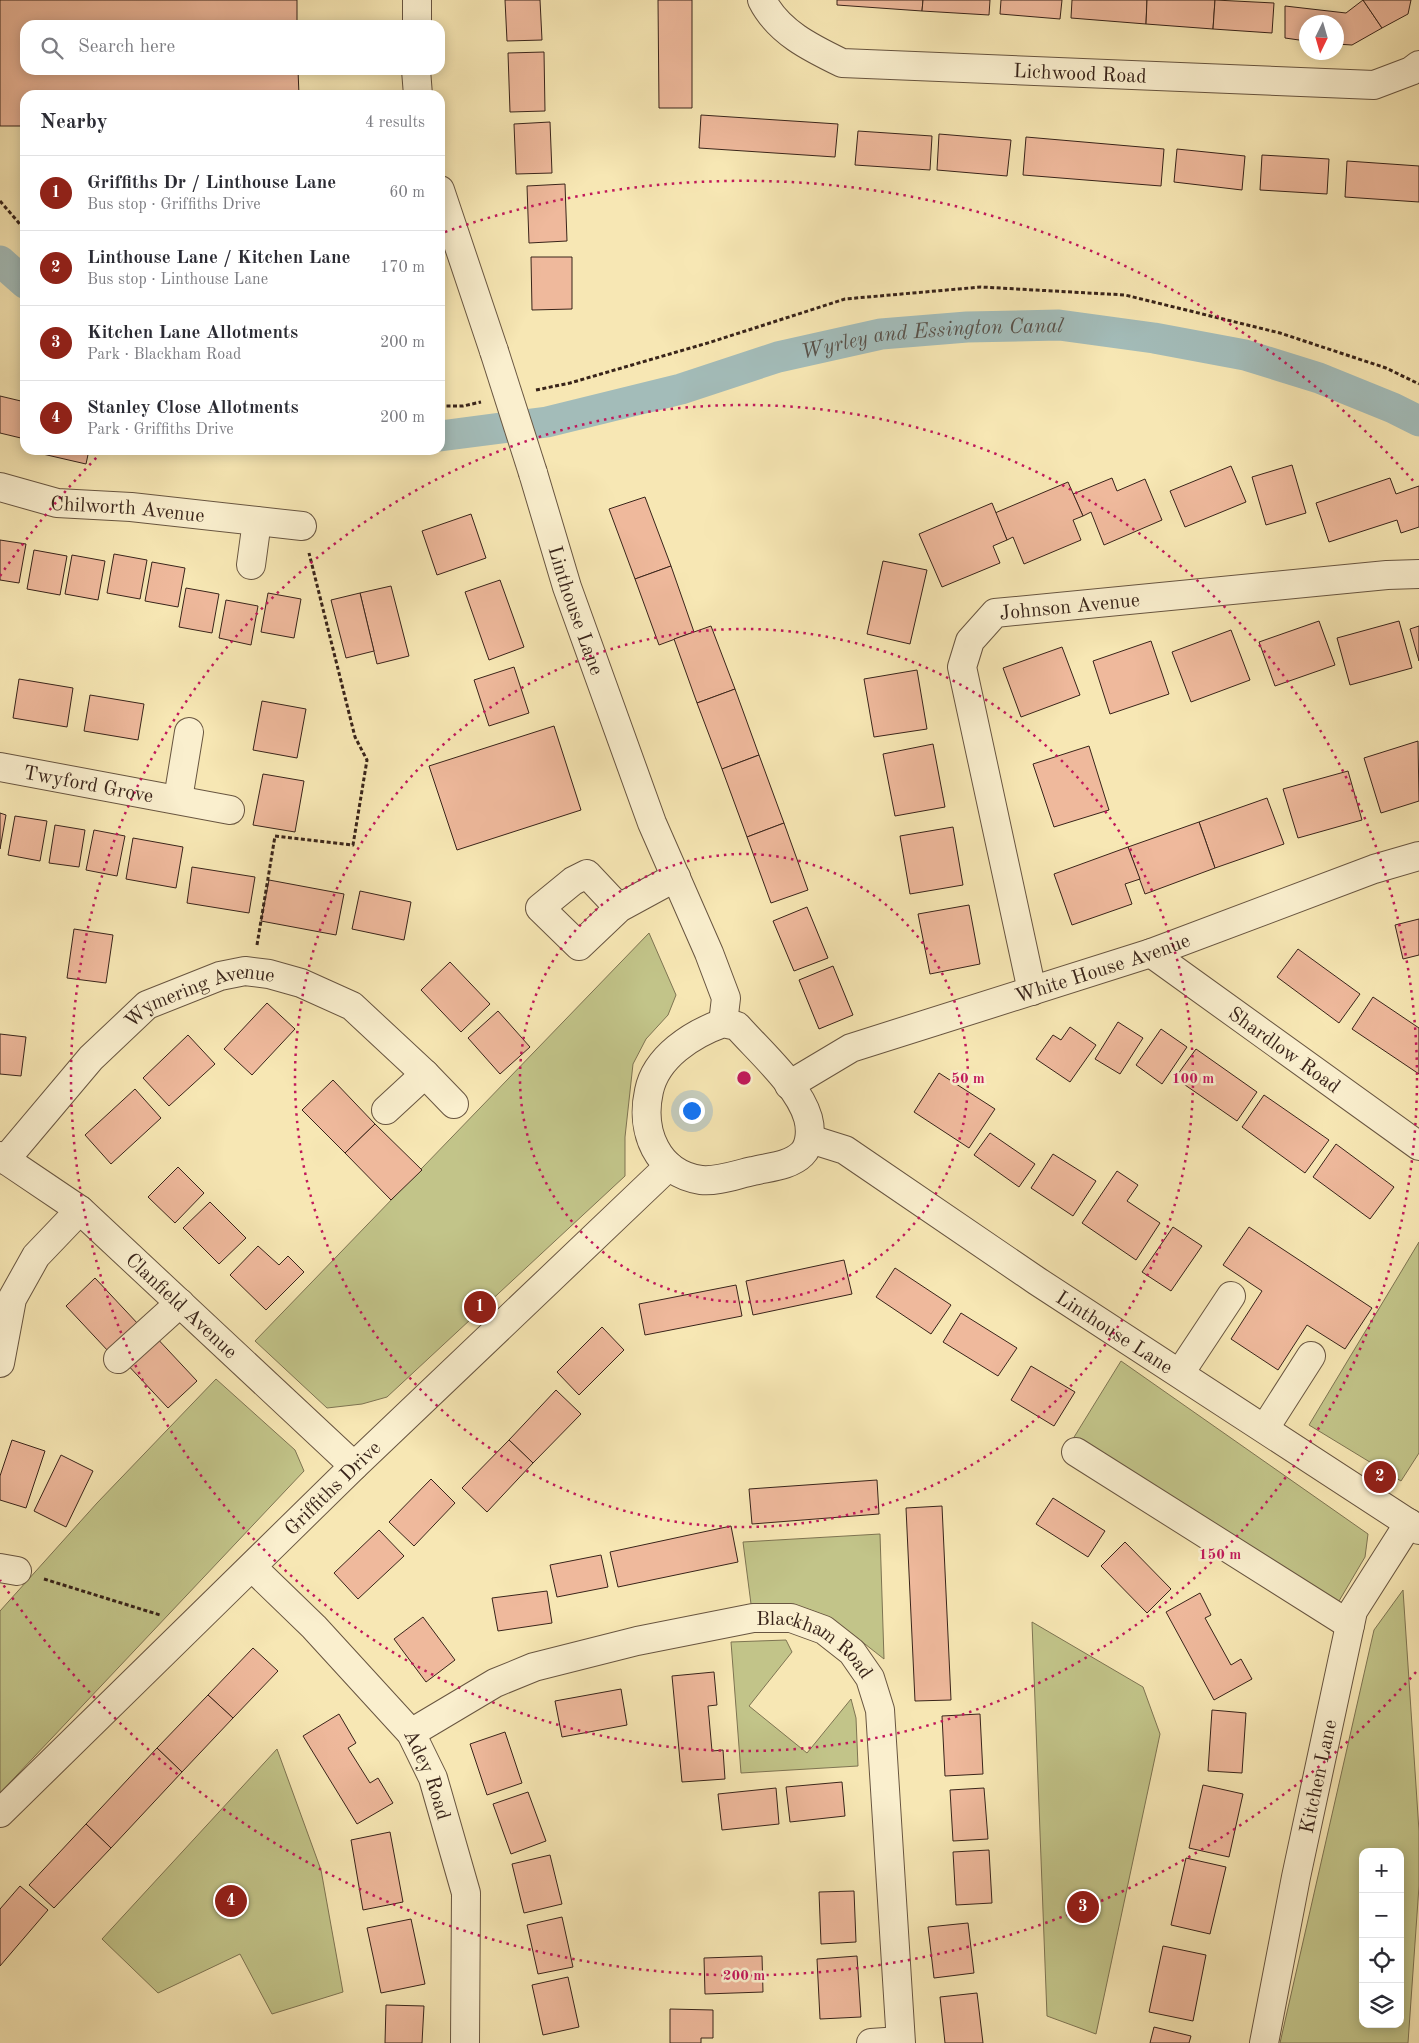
<!DOCTYPE html>
<meta charset="utf-8">
<style>
:root{--surface:#fff;--page:#f7f7f7;--text:#2b2b33;--muted:#7c7c81;--line:#e1e1e2;--accent:#8f2418}
body{margin:0;font-family:"Old Standard TT",serif;background:var(--page);color:var(--text)}
.controls{position:absolute;right:15px;bottom:15px;display:grid;overflow:hidden;border-radius:10px;box-shadow:0 2px 12px #0003}
.controls button{width:45px;height:45px;display:grid;place-items:center;padding:0;border:0;border-bottom:1px solid var(--line);background:var(--surface);color:var(--text);font:25px sans-serif}
.compass{position:absolute;left:1299px;top:15px;width:45px;height:45px;border-radius:50%;background:var(--surface);box-shadow:0 2px 12px #0003;rotate:185deg}
.you{position:absolute;left:691px;top:1110px;width:18px;height:18px;margin:-12px;border:4px solid #fff;border-radius:50%;background:#1a73e8;box-shadow:0 0 0 8px #1a73e833}
.badge{display:grid;place-items:center;width:32px;height:32px;border-radius:50%;background:var(--accent);color:#fff;font-size:16px;font-weight:700}
.pin{position:absolute;translate:-50% -50%;border:2px solid #fff;box-shadow:0 1px 5px #0006}
.list{margin:0;padding:0;list-style:none}
h2{display:flex;justify-content:space-between;align-items:center;height:65px;margin:0;padding:0 20px;font-size:21px}
h2 small{font-size:16px;font-weight:400;color:var(--muted)}
.list li{display:grid;grid-template-columns:32px 1fr auto;gap:15px;align-items:center;box-sizing:border-box;height:75px;padding:0 20px;border-top:1px solid var(--line)}
.list b{display:block;font-size:19px;white-space:nowrap}
.list p{margin:0;font-size:16px;white-space:nowrap;color:var(--muted)}
.list em{font-size:16px;font-style:normal;color:var(--muted)}
.icon{flex:none;width:28px;height:28px;fill:none;stroke:currentColor;stroke-width:2;stroke-linecap:round;stroke-linejoin:round}
.map{position:relative;flex:none;width:1419px;height:2043px;overflow:hidden}
.search{position:absolute;background:var(--surface);box-shadow:0 2px 12px #0003;left:20px;top:20px;width:425px;height:55px;display:flex;align-items:center;gap:12px;box-sizing:border-box;padding:0 18px;border-radius:15px;color:var(--muted);font-size:19px}
.panel{position:absolute;background:var(--surface);box-shadow:0 2px 12px #0003;left:20px;top:90px;width:425px;height:365px;border-radius:15px}
.map>svg:first-child{display:block}
.green{fill:#c2c489;stroke:#7e7452;fill-rule:evenodd}
.lines{fill:none;stroke-linecap:round;stroke-linejoin:round}
.canal{stroke:#a3bcb9;stroke-width:31}
.building{fill:#efb99c;stroke:#39241a}
.minor-casing{stroke:#685540;stroke-width:30}
.path{stroke:#39241a;stroke-width:3;stroke-dasharray:4 2.5;stroke-linecap:butt}
.minor{stroke:#faefce;stroke-width:28}
.minor-bridge-casing{stroke:#685540;stroke-width:30;stroke-linecap:butt}
.minor-bridge{stroke:#faefce;stroke-width:28}
.ring{fill:none;stroke:#c2185b;stroke-width:2.5;stroke-dasharray:2.5 5}
.labels{text-anchor:middle;stroke-width:5;stroke-linejoin:round;paint-order:stroke}
.street-label{font-size:20px;fill:#39241a;stroke:#faefce}
.water-label{font-size:21px;font-style:italic;fill:#59524a;stroke:#faefce}
.centre{fill:#c2185b;stroke:#faefce;stroke-width:2.5}
.ring-label{font-size:15px;text-anchor:middle;font-weight:bold;fill:#c2185b;stroke:#faefce;stroke-width:5;stroke-linejoin:round;paint-order:stroke}
</style>
<div class="map">
<svg width="1419" height="2043" viewBox="0 0 1419 2043">
<rect width="100%" height="100%" fill="#f7e7b4"/>
<filter id="stains"><feTurbulence type="fractalNoise" baseFrequency=".004" numOctaves="4"/><feColorMatrix values="0 0 0 0 .2 0 0 0 0 .09 0 0 0 0 .02 0 0 0 .5 -.17"/></filter>
<radialGradient id="worn" r=".72"><stop offset=".6" stop-color="#630" stop-opacity="0"/><stop offset="1" stop-color="#630" stop-opacity=".3"/></radialGradient>
<g class="green">
<polygon points="649,933 676,995 668,1015 646,1039 633,1064 625,1137 625,1176 387,1397 362,1404 327,1408 255,1341"/>
<polygon points="1419,1242 1419,1453 1401,1481 1309,1425"/>
<polygon points="1121,1361 1368,1534 1365,1557 1326,1623 1063,1455"/>
<polygon points="216,1379 295,1450 304,1471 0,1793 0,1611 97,1503"/>
<path d="M880,1534l4,125c-49,-38 -67,-59 -133,-55l-8,-62z"/>
<path d="M1403,1590l16,241v55l-11,157h-128l94,-413zM1363,1852h37v172h-37z"/>
<polygon points="1032,1622 1143,1687 1160,1734 1096,2034 1047,2016"/>
<polygon points="786,1640 792,1652 749,1706 807,1753 851,1699 856,1718 858,1766 741,1773 731,1642"/>
<polygon points="277,1749 321,1870 343,1992 272,2014 240,1954 158,1993 102,1939"/>
</g>
<g class="lines">
<g class="canal">
<polyline points="0,261 25,283"/>
<path id="s1" d="M440,436l107,-14 134,-33 97,-32 103,-23 86,-7 92,-2 95,13 91,17 74,23 74,30 26,13"/>
</g>
</g>
<g class="building">
<polygon points="0,0 297,0 297,25 25,25 25,70 298,70 299,95 25,95 25,126 0,126"/>
<polygon points="505,0 540,0 542,40 507,41"/>
<polygon points="658,0 692,0 692,108 659,108"/>
<polygon points="837,0 923,0 922,11 837,5"/>
<polygon points="923,0 990,0 989,15 922,11"/>
<polygon points="1001,0 1062,0 1060,19 1000,14"/>
<polygon points="1072,0 1147,0 1146,24 1071,18"/>
<polygon points="1147,0 1215,0 1213,29 1146,24"/>
<polygon points="1215,0 1274,3 1272,33 1213,29"/>
<polygon points="1363,0 1382,28 1352,45 1336,44 1336,22 1306,22 1306,41 1285,38 1285,6 1346,13"/>
<polygon points="1363,0 1411,0 1408,14 1382,28"/>
<polygon points="544,52 545,111 510,112 508,53"/>
<polygon points="701,115 838,124 835,157 699,148"/>
<polygon points="550,122 552,173 516,174 514,124"/>
<polygon points="858,131 932,136 930,170 855,165"/>
<polygon points="939,134 1011,140 1007,176 937,170"/>
<polygon points="1026,137 1164,149 1161,186 1023,175"/>
<polygon points="1177,149 1245,156 1242,190 1174,182"/>
<polygon points="1262,155 1329,159 1327,194 1260,190"/>
<polygon points="1347,161 1419,166 1419,202 1345,197"/>
<polygon points="565,184 567,241 529,243 527,186"/>
<polygon points="531,257 572,257 572,309 532,310"/>
<polygon points="0,396 25,402 25,439 0,433"/>
<polygon points="34,450 89,450 86,464 34,452"/>
<polygon points="1292,465 1306,513 1266,525 1252,477"/>
<polygon points="1231,466 1246,502 1185,527 1170,491"/>
<polygon points="1112,478 1117,491 1145,479 1162,520 1104,545 1091,512 1083,516 1073,494"/>
<polygon points="1390,478 1396,494 1419,486 1419,527 1401,533 1397,520 1329,542 1316,503"/>
<polygon points="1068,482 1083,516 1073,520 1081,540 1024,564 1013,537 1007,540 995,513"/>
<polygon points="645,497 671,566 635,579 609,509"/>
<polygon points="992,503 1007,540 993,546 1000,563 942,587 919,534"/>
<polygon points="471,514 486,558 437,575 422,531"/>
<polygon points="0,540 26,544 19,583 0,580"/>
<polygon points="34,550 67,556 60,595 27,589"/>
<polygon points="114,554 147,560 140,599 107,593"/>
<polygon points="72,555 105,561 98,600 65,594"/>
<polygon points="883,561 927,570 910,644 867,634"/>
<polygon points="152,562 185,568 178,607 145,601"/>
<polygon points="671,566 694,632 659,645 635,579"/>
<polygon points="500,580 524,647 489,660 465,592"/>
<polygon points="391,586 409,656 377,664 360,593"/>
<polygon points="186,588 219,594 212,633 179,627"/>
<polygon points="268,593 301,599 294,638 261,632"/>
<polygon points="360,593 374,651 346,658 331,600"/>
<polygon points="226,600 258,606 251,645 219,638"/>
<polygon points="1319,621 1335,665 1275,686 1259,642"/>
<polygon points="1399,621 1412,668 1350,685 1337,638"/>
<polygon points="711,626 735,689 697,703 674,639"/>
<polygon points="1419,626 1419,661 1410,629"/>
<polygon points="1231,630 1250,680 1191,702 1172,652"/>
<polygon points="1151,641 1169,694 1110,714 1093,661"/>
<polygon points="1062,647 1080,695 1021,717 1003,668"/>
<polygon points="514,667 529,713 489,726 474,680"/>
<polygon points="917,670 927,729 874,737 864,679"/>
<polygon points="19,679 73,688 67,727 13,718"/>
<polygon points="735,689 759,755 722,769 697,703"/>
<polygon points="90,695 144,704 138,740 84,731"/>
<polygon points="262,701 306,709 297,758 253,750"/>
<polygon points="554,726 581,810 457,850 429,766"/>
<polygon points="1418,741 1419,801 1381,813 1364,758"/>
<polygon points="933,744 945,807 895,816 883,754"/>
<polygon points="1089,746 1109,810 1054,827 1033,764"/>
<polygon points="759,755 784,823 747,837 722,769"/>
<polygon points="1348,771 1362,820 1298,838 1283,789"/>
<polygon points="263,774 304,781 295,832 253,825"/>
<polygon points="1267,798 1284,844 1215,868 1199,822"/>
<polygon points="0,813 6,815 0,849"/>
<polygon points="15,816 47,821 40,861 8,855"/>
<polygon points="1199,822 1215,868 1145,894 1128,847"/>
<polygon points="784,823 808,890 771,903 747,837"/>
<polygon points="55,825 85,830 79,867 49,863"/>
<polygon points="953,827 963,885 910,894 900,836"/>
<polygon points="94,830 125,836 117,876 86,870"/>
<polygon points="133,838 183,847 176,888 126,879"/>
<polygon points="1128,847 1140,879 1125,884 1132,904 1072,925 1054,874"/>
<polygon points="192,867 255,877 249,913 187,903"/>
<polygon points="269,880 344,894 336,935 261,921"/>
<polygon points="360,891 411,902 404,940 352,929"/>
<polygon points="969,905 980,964 930,974 918,914"/>
<polygon points="807,907 828,958 794,971 773,921"/>
<polygon points="1419,919 1419,955 1403,959 1395,925"/>
<polygon points="74,929 113,935 106,983 67,978"/>
<polygon points="1298,949 1360,994 1339,1023 1277,977"/>
<polygon points="450,962 490,1004 461,1032 421,990"/>
<polygon points="833,966 853,1015 819,1029 799,980"/>
<polygon points="1373,997 1419,1028 1419,1074 1352,1029"/>
<polygon points="267,1003 295,1029 252,1075 224,1049"/>
<polygon points="498,1011 530,1047 500,1074 468,1038"/>
<polygon points="1118,1022 1143,1038 1120,1074 1095,1059"/>
<polygon points="1070,1027 1096,1045 1070,1082 1036,1059 1053,1035 1061,1040"/>
<polygon points="1161,1029 1187,1047 1162,1084 1136,1065"/>
<polygon points="0,1034 26,1037 21,1076 0,1074"/>
<polygon points="188,1035 215,1064 169,1106 143,1078"/>
<polygon points="1196,1049 1257,1092 1237,1121 1175,1078"/>
<polygon points="939,1073 995,1109 969,1148 914,1112"/>
<polygon points="333,1080 375,1124 345,1153 302,1110"/>
<polygon points="135,1089 161,1118 111,1164 85,1135"/>
<polygon points="1264,1095 1329,1140 1305,1173 1242,1127"/>
<polygon points="375,1124 422,1170 391,1200 345,1153"/>
<polygon points="990,1133 1035,1164 1019,1187 974,1155"/>
<polygon points="1336,1144 1394,1187 1370,1219 1313,1177"/>
<polygon points="1053,1154 1096,1181 1073,1216 1031,1188"/>
<polygon points="178,1167 204,1193 175,1223 148,1197"/>
<polygon points="1117,1171 1138,1185 1127,1201 1160,1223 1136,1260 1082,1223"/>
<polygon points="210,1202 246,1238 219,1264 183,1228"/>
<polygon points="1173,1227 1202,1246 1171,1291 1142,1272"/>
<polygon points="1249,1227 1372,1308 1345,1349 1307,1325 1278,1370 1231,1339 1262,1291 1223,1265"/>
<polygon points="258,1246 279,1265 288,1256 304,1272 266,1310 230,1275"/>
<polygon points="844,1260 852,1294 753,1315 746,1281"/>
<polygon points="895,1268 951,1305 931,1334 876,1297"/>
<polygon points="95,1278 139,1325 109,1352 66,1306"/>
<polygon points="736,1285 742,1316 645,1335 639,1304"/>
<polygon points="961,1313 1017,1348 998,1376 943,1342"/>
<polygon points="602,1327 624,1350 579,1395 557,1372"/>
<polygon points="153,1334 197,1381 168,1408 124,1361"/>
<polygon points="1031,1366 1075,1392 1054,1426 1011,1400"/>
<polygon points="556,1390 581,1414 533,1463 509,1440"/>
<polygon points="12,1440 45,1451 26,1508 0,1500 0,1476"/>
<polygon points="509,1440 533,1463 487,1512 462,1488"/>
<polygon points="61,1455 93,1471 66,1527 34,1511"/>
<polygon points="431,1479 455,1503 414,1546 389,1522"/>
<polygon points="877,1480 879,1514 752,1524 749,1489"/>
<polygon points="1053,1498 1105,1531 1088,1557 1036,1524"/>
<polygon points="942,1506 951,1700 915,1701 906,1508"/>
<polygon points="731,1526 738,1562 618,1587 610,1552"/>
<polygon points="379,1530 404,1556 358,1599 334,1573"/>
<polygon points="1125,1542 1171,1589 1147,1613 1101,1566"/>
<polygon points="601,1555 608,1587 557,1597 550,1565"/>
<polygon points="547,1591 552,1623 498,1631 492,1598"/>
<polygon points="1200,1593 1211,1615 1205,1618 1231,1665 1241,1659 1252,1679 1214,1700 1166,1612"/>
<polygon points="423,1617 455,1660 426,1682 394,1639"/>
<polygon points="253,1648 278,1671 233,1718 208,1695"/>
<polygon points="714,1672 717,1705 708,1706 712,1751 723,1750 725,1779 682,1782 672,1676"/>
<polygon points="621,1689 627,1725 562,1737 555,1701"/>
<polygon points="208,1695 233,1718 182,1772 157,1748"/>
<polygon points="1212,1710 1246,1713 1242,1773 1208,1771"/>
<polygon points="339,1714 356,1743 348,1748 370,1783 378,1778 393,1803 357,1824 303,1736"/>
<polygon points="980,1714 983,1774 945,1776 942,1716"/>
<polygon points="505,1732 522,1783 487,1795 470,1744"/>
<polygon points="157,1748 182,1772 111,1848 86,1824"/>
<polygon points="842,1782 845,1816 790,1822 786,1787"/>
<polygon points="1203,1785 1243,1794 1229,1857 1189,1848"/>
<polygon points="776,1788 779,1824 722,1830 718,1794"/>
<polygon points="984,1788 988,1839 953,1841 950,1790"/>
<polygon points="528,1792 546,1841 511,1854 493,1804"/>
<polygon points="86,1824 111,1848 54,1908 29,1885"/>
<polygon points="390,1832 403,1902 363,1910 351,1840"/>
<polygon points="989,1850 992,1903 956,1905 953,1852"/>
<polygon points="550,1855 562,1904 524,1913 512,1864"/>
<polygon points="1186,1858 1226,1867 1210,1934 1171,1925"/>
<polygon points="20,1886 48,1910 0,1966 0,1909"/>
<polygon points="854,1891 856,1942 821,1944 819,1892"/>
<polygon points="562,1917 573,1967 538,1974 527,1925"/>
<polygon points="411,1919 425,1984 381,1993 367,1928"/>
<polygon points="968,1923 974,1973 934,1978 928,1927"/>
<polygon points="1163,1946 1206,1955 1193,2021 1149,2012"/>
<polygon points="762,1956 763,1992 705,1994 704,1958"/>
<polygon points="857,1956 861,2017 820,2019 817,1959"/>
<polygon points="568,1977 579,2027 543,2035 532,1985"/>
<polygon points="977,1993 983,2043 945,2043 940,1997"/>
<polygon points="386,2005 424,2006 422,2043 385,2043"/>
<polygon points="670,2009 713,2010 713,2038 701,2038 701,2043 670,2043"/>
<polygon points="1154,2027 1191,2036 1189,2043 1150,2043"/>
</g>
<g class="lines">
<defs>
<g id="minor">
<path id="s2" d="M762,0c16,32 49,48 80,63l532,22 37,-14 8,-6"/>
<polyline points="417,25 417,0"/>
<polyline points="416,70 418,95"/>
<polyline points="440,190 494,351"/>
<path id="s3" d="M533,473l34,114 85,236 57,130 17,45 -3,25"/>
<path id="s4" d="M0,487l57,16 74,4 171,19"/>
<polyline points="251,565 257,521"/>
<path id="s5" d="M0,767l230,43"/>
<polyline points="178,799 189,732"/>
<polyline points="619,908 587,874 573,881 540,908 579,946 619,908 676,877"/>
<path id="s6" d="M1151,953l268,193"/>
<path id="s7" d="M1032,991l-70,-324 8,-26 25,-28 392,-38 32,-1"/>
<path d="M723,1023l14,3c23,26 62,60 71,92 3,11 3,27 -6,36 -12,12 -33,13 -49,17 -15,3 -36,11 -52,9 -44,-6 -61,-49 -52,-89 7,-34 43,-57 74,-68z"/>
<path id="s8" d="M789,1085l62,-37 300,-95 223,-84 45,-13"/>
<polyline points="386,1110 425,1074"/>
<path id="s9" d="M810,1139l35,11 192,131 382,249"/>
<path id="s10" d="M0,1156l80,54 274,256"/>
<path id="s11" d="M5,1160l86,-102 56,-53 73,-29 25,-5 24,3 32,9 51,23 73,68 29,30"/>
<polyline points="118,1359 180,1303"/>
<polyline points="0,1363 12,1299 36,1256 80,1210"/>
<polyline points="1180,1373 1231,1296"/>
<polyline points="1265,1428 1311,1356"/>
<polyline points="1076,1452 1350,1625"/>
<path id="s12" d="M252,1567l62,60 97,106 22,45 33,115 -1,150"/>
<polyline points="0,1568 17,1571"/>
<path id="s13" d="M411,1733l84,-50 39,-16 103,-26 116,-23h38l33,12 28,22 18,26 10,32 21,333"/>
<path id="s14" d="M0,1813l354,-347 315,-300"/>
<polyline points="871,2043 900,2041"/>
<path id="s15" d="M1264,2043l32,-166 57,-266 56,-88"/>
</g>
</defs>
<use href="#minor" class="minor-casing"/>
<g class="path">
<polyline points="0,201 25,230"/>
<polyline points="536,390 570,383 711,342 845,299 981,287 1125,295 1280,333 1386,368 1419,384"/>
<polyline points="440,406 463,406 481,402"/>
<polyline points="257,945 275,836 353,845 367,760 355,737 309,553"/>
<polyline points="44,1579 160,1615"/>
</g>
<use href="#minor" class="minor"/>
<defs>
<polyline id="minor-bridge" points="494,351 533,473"/>
</defs>
<use href="#minor-bridge" class="minor-bridge-casing"/>
<use href="#minor-bridge" class="minor-bridge"/>
</g>
<g class="ring">
<circle cx="744" cy="1078" r="224"/>
<circle cx="744" cy="1078" r="449"/>
<circle cx="744" cy="1078" r="673"/>
<path d="M1416 1672A897 897 0 0 1 0 1580M0 576A897 897 0 0 1 99 455M445 232A897 897 0 0 1 1416 484"/>
</g>
<g class="labels">
<g class="street-label">
<text dy="7" stroke="none"><textPath href="#s2" startOffset="342">Lichwood Road</textPath></text>
<text dy="7" stroke="none"><textPath href="#s4" startOffset="130">Chilworth Avenue</textPath></text>
<text dy="7" stroke="none"><textPath href="#s7" startOffset="471">Johnson Avenue</textPath></text>
<text dy="7" stroke="none"><textPath href="#s3" startOffset="144">Linthouse Lane</textPath></text>
<text dy="7" stroke="none"><textPath href="#s5" startOffset="90">Twyford Grove</textPath></text>
<text dy="7" stroke="none"><textPath href="#s8" startOffset="336">White House Avenue</textPath></text>
<text dy="7" stroke="none"><textPath href="#s11" startOffset="264">Wymering Avenue</textPath></text>
<text dy="7" stroke="none"><textPath href="#s6" startOffset="165">Shardlow Road</textPath></text>
<text dy="7" stroke="none"><textPath href="#s10" startOffset="236">Clanfield Avenue</textPath></text>
<text dy="7" stroke="none"><textPath href="#s9" startOffset="362">Linthouse Lane</textPath></text>
<text dy="7" stroke="none"><textPath href="#s14" startOffset="465">Griffiths Drive</textPath></text>
<text dy="7" stroke="none"><textPath href="#s13" startOffset="435">Blackham Road</textPath></text>
<text dy="7" stroke="none"><textPath href="#s12" startOffset="275">Adey Road</textPath></text>
<text dy="7" stroke="none"><textPath href="#s15" startOffset="272">Kitchen Lane</textPath></text>
</g>
<g class="water-label">
<text dy="7" stroke="none"><textPath href="#s1" startOffset="504">Wyrley and Essington Canal</textPath></text>
</g>
</g>
<circle cx="744" cy="1078" r="8" class="centre"/>
<g class="ring-label">
<text x="968" y="1083">50 m</text>
<text x="1193" y="1083">100 m</text>
<text x="1220" y="1559">150 m</text>
<text x="744" y="1980">200 m</text>
</g>
<rect width="100%" height="100%" filter="url(#stains)"/>
<rect width="100%" height="100%" fill="url(#worn)"/>
</svg>
<div class="controls">
<button>+</button>
<button>−</button>
<button><svg class="icon" aria-label="locate" viewBox="0 0 24 24"><circle cx="12" cy="12" r="6"/><path d="M12 2v4M12 18v4M2 12h4M18 12h4"/></svg></button>
<button><svg class="icon" aria-label="layers" viewBox="0 0 24 24"><path d="M12 4l9 5-9 5-9-5zM3 14l9 5 9-5"/></svg></button>
</div>
<svg class="compass" viewBox="-18 -18 36 36"><path d="M0-13l5 13h-10z" fill="#e53935"/><path d="M0 13l5-13h-10z" fill="#7c7c81"/></svg>
<div class="you"></div>
<div class="pin badge" style="left:480px;top:1307px">1</div>
<div class="pin badge" style="left:1380px;top:1477px">2</div>
<div class="pin badge" style="left:1083px;top:1907px">3</div>
<div class="pin badge" style="left:231px;top:1901px">4</div>
<div class="search"><svg class="icon" aria-label="search" viewBox="0 0 24 24"><circle cx="10" cy="10" r="6"/><path d="M15 15l6 6"/></svg>Search here</div>
<section class="panel">
<h2>Nearby<small>4 results</small></h2>
<ul class="list">
<li><span class="badge">1</span><div><b>Griffiths Dr / Linthouse Lane</b><p>Bus stop · Griffiths Drive</p></div><em>60 m</em></li>
<li><span class="badge">2</span><div><b>Linthouse Lane / Kitchen Lane</b><p>Bus stop · Linthouse Lane</p></div><em>170 m</em></li>
<li><span class="badge">3</span><div><b>Kitchen Lane Allotments</b><p>Park · Blackham Road</p></div><em>200 m</em></li>
<li><span class="badge">4</span><div><b>Stanley Close Allotments</b><p>Park · Griffiths Drive</p></div><em>200 m</em></li>
</ul>
</section>
</div>
